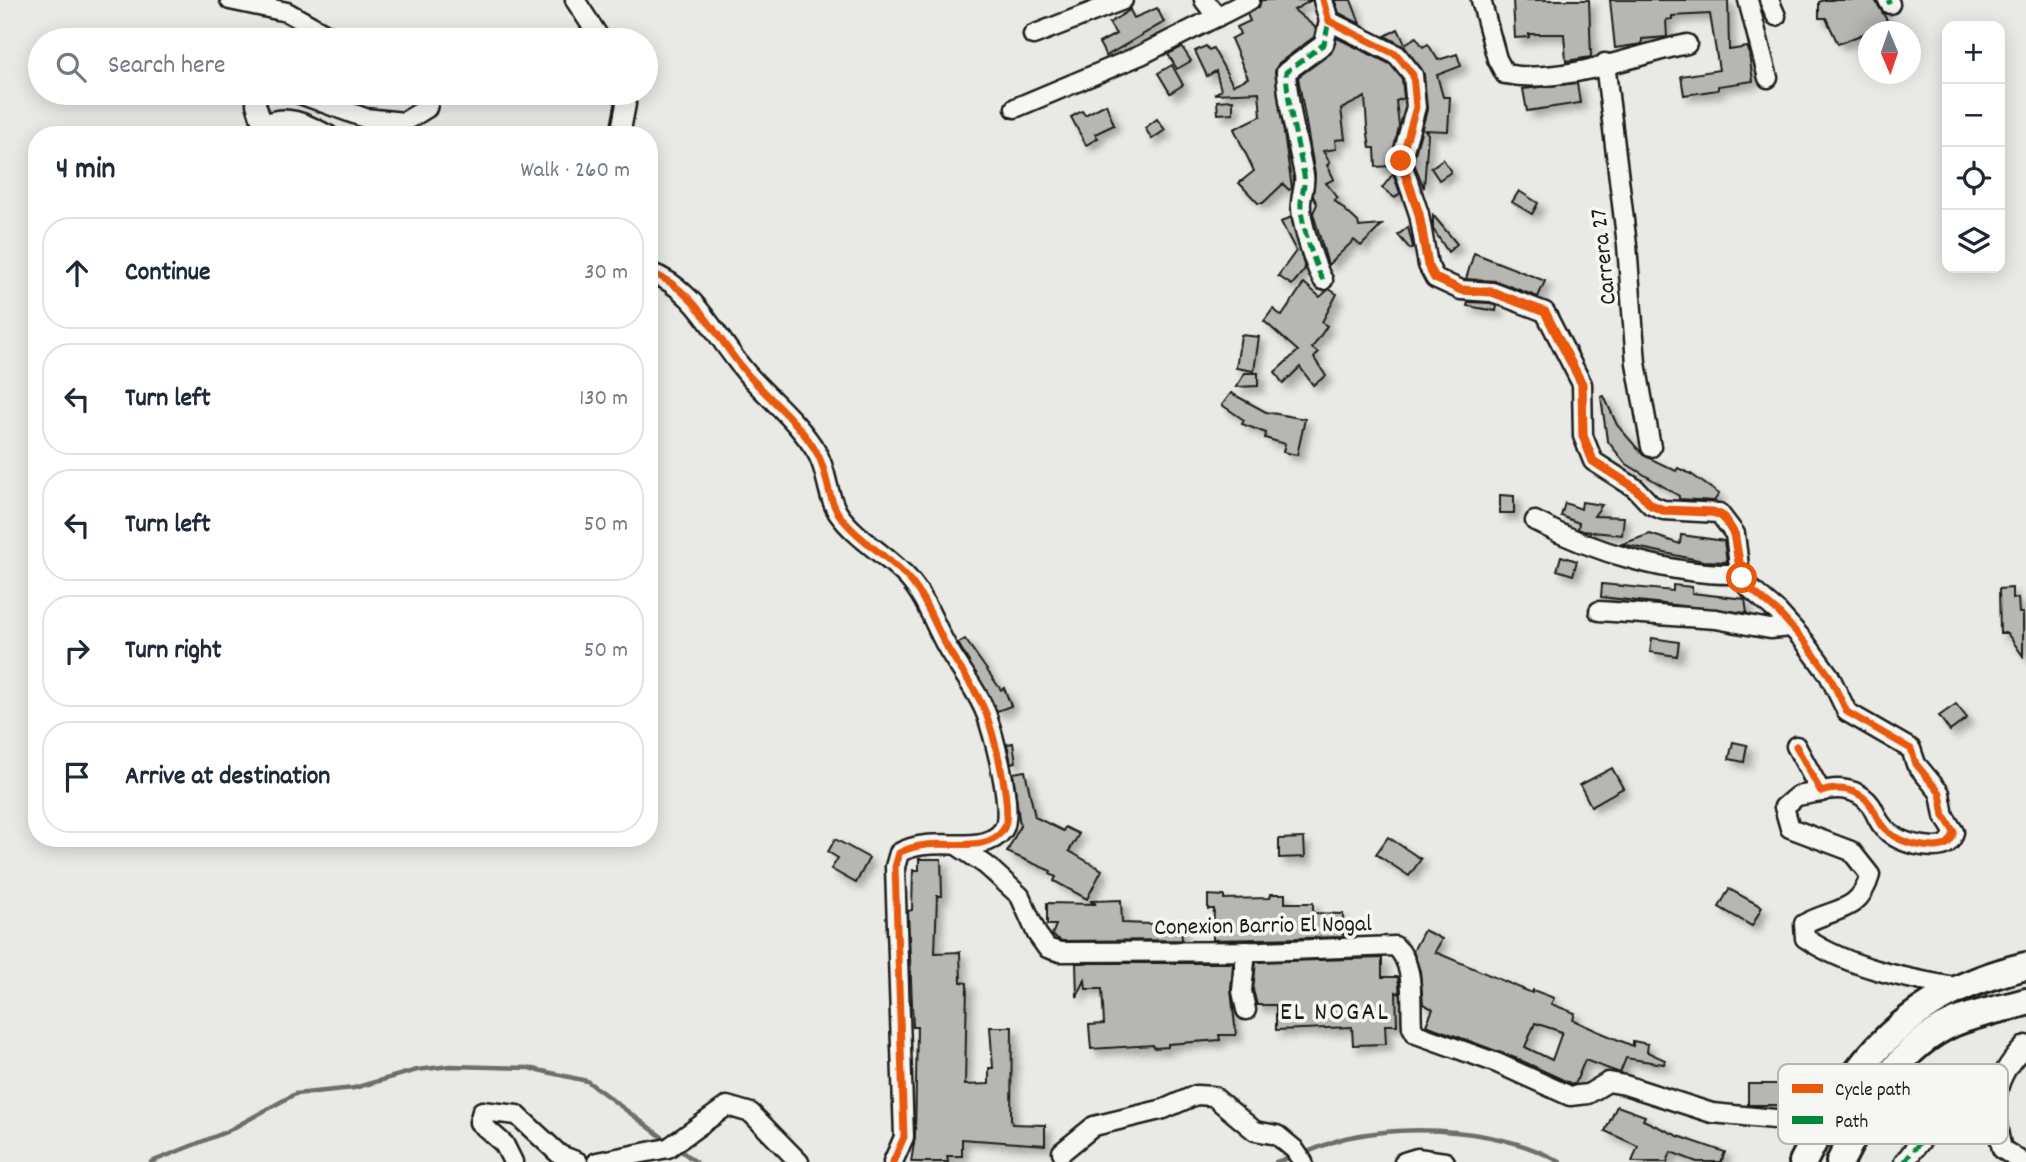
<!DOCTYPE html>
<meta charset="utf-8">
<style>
:root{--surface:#fff;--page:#f2f2f3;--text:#1f2937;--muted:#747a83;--line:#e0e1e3}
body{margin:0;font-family:Dekko,sans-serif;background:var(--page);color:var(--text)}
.controls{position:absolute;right:21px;top:21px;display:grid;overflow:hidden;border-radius:14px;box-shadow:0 4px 18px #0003}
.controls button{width:63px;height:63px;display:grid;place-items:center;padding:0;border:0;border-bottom:2px solid var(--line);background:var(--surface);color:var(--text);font:35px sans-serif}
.compass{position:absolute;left:1858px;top:21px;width:63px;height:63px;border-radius:50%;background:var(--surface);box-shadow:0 4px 18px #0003;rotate:178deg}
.stop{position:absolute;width:21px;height:21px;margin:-16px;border:5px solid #ea580c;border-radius:50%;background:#fff}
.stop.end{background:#ea580c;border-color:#fff;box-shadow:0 2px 7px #0008}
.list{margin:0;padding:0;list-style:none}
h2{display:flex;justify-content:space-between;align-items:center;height:91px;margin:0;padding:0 28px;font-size:30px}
h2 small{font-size:23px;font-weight:400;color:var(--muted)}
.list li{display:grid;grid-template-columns:46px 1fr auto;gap:21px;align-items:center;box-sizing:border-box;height:112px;margin:0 14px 14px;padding:0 14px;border:2px solid var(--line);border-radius:28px}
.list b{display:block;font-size:26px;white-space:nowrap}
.list em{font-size:23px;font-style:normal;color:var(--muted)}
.icon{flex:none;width:38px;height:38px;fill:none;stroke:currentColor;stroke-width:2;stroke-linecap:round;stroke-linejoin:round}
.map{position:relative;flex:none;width:2026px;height:1162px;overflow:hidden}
.search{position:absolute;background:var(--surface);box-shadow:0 4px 18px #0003;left:28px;top:28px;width:630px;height:77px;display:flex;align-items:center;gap:18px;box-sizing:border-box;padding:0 24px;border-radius:38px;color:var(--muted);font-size:26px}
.panel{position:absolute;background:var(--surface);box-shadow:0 4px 18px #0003;left:28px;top:126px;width:630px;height:721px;border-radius:28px}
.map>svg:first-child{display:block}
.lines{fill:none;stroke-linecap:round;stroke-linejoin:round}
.stream{stroke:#6d6d6c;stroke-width:4.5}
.building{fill:#b6b6b3;stroke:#1c1c1c;stroke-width:2;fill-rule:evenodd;filter:url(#shadow)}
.minor-casing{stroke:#1c1c1c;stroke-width:23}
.highway-casing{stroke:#1c1c1c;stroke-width:32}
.minor{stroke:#f6f6f2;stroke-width:18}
.highway{stroke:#f6f6f2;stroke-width:26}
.quiet{stroke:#00873e;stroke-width:5;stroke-dasharray:10 5;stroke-linecap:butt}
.cycleway-casing{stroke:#f6f6f2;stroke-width:11}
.cycleway{stroke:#e8590c;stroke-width:7}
.route{stroke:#ea580c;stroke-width:9}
.labels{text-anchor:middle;stroke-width:7;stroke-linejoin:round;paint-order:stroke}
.street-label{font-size:24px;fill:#1c1c1c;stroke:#f6f6f2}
.neighbourhood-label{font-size:26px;letter-spacing:2px;fill:#1c1c1c;stroke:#f6f6f2}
.key{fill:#f6f6f2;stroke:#b5b5b2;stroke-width:2}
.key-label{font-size:19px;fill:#1c1c1c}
</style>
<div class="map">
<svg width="2026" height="1162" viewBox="0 0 2026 1162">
<defs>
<filter id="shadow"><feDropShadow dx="6" dy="6" stdDeviation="3.5" flood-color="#0004"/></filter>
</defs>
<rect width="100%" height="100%" fill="#e9e9e5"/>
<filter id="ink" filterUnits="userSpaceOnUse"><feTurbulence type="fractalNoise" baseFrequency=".0143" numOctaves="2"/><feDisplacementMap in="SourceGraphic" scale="14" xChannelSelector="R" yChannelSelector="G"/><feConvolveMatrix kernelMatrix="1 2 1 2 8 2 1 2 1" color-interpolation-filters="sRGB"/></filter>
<g filter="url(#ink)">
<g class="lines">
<g class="stream">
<polyline points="677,1148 696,1162"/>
<path d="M1304,1153c15,-5 30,-13 46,-16 64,-13 152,-8 210,25"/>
<polyline points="151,1162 226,1132 295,1094 354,1088 417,1070 450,1066 529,1068 587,1081 670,1143"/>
<polyline points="1276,1162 1292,1157"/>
</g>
</g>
<g class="building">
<polygon points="1261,0 1312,0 1294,10 1316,28 1314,37 1279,63 1275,72 1292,188 1289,190 1283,184 1263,203 1258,203 1239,183 1254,171 1234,129 1261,116 1259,92 1214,94 1221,90 1216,71 1207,76 1195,51 1206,46 1209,50 1213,48 1233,85 1248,78 1231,39 1240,34 1237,27 1250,21 1247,14 1259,7"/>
<polygon points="1335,0 1351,0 1360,24 1339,13"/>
<polygon points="1513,0 1589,0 1591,57 1566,61 1564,34 1529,34 1529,37 1515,38"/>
<polygon points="1610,0 1728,0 1729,50 1748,47 1753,81 1718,86 1718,90 1684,95 1681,76 1719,70 1710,14 1672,16 1672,19 1666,20 1667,37 1642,39 1642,44 1615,48"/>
<polygon points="1823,0 1875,0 1894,32 1868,32 1838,44 1826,18 1819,18 1819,2"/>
<polygon points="1157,8 1164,22 1106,56 1099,43 1116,34 1109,23 1130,10 1134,18"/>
<polygon points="1398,29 1405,44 1416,37 1423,47 1428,44 1438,60 1457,54 1461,66 1437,75 1443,97 1450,97 1448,131 1425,130 1428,134 1424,188 1413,161 1427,110 1424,74 1405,47 1385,36"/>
<polygon points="1337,38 1390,64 1402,79 1404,98 1396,101 1399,126 1391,166 1376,167 1375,148 1370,148 1367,127 1365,97 1341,109 1345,139 1335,140 1336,149 1323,151 1330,163 1327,165 1334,179 1326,183 1338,198 1334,200 1358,222 1359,227 1382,225 1361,246 1354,240 1328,265 1313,213 1317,204 1313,196 1315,174 1298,77 1331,53"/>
<polygon points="1182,47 1191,61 1177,69 1168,54"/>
<polygon points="1172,65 1183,85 1170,93 1158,73"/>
<polygon points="1577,83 1580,103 1527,111 1523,89"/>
<polygon points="1233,100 1233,113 1218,114 1217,101"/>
<polygon points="1106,104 1114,125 1095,134 1098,138 1086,145 1071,117 1082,111 1085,115"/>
<polygon points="1157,119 1165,130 1152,139 1145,128"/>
<polygon points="1443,159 1451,172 1439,180 1431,168"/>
<polygon points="1393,174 1400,193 1395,198 1382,188"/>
<polygon points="1519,191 1538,203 1532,214 1512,202"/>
<polygon points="1433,215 1457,244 1448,252 1433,229"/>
<polygon points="1291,217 1305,269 1292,285 1278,276 1296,251 1281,222"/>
<polygon points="1408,227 1413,247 1410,249 1398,235"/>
<polygon points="1474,253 1545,281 1538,297 1496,281 1466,279"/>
<polygon points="1304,283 1320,297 1329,289 1337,294 1322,322 1327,326 1312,348 1318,353 1314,358 1326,376 1313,385 1300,367 1283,384 1275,372 1298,351 1264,321 1273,309 1282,316"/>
<polygon points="1468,302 1490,303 1497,306 1496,311 1467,306"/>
<polygon points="1241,335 1259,337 1254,371 1236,368"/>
<polygon points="1245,373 1258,373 1258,386 1236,387"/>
<polygon points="1231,393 1266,412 1305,419 1297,455 1283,452 1285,444 1265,438 1266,433 1242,424 1244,420 1222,405"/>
<polygon points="1604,396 1617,425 1643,455 1676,471 1678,468 1691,474 1719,494 1714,501 1679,499 1679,496 1625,463 1607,440 1601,397"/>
<polygon points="1500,495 1514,496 1514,513 1500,513"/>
<polygon points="1582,502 1602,505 1594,516 1624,517 1622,535 1583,531 1578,529 1579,523 1561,516 1565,503 1581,509"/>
<polygon points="1650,534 1680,544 1681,535 1724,541 1727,562 1703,561 1622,544"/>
<polygon points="1561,556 1577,561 1573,575 1557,570"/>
<polygon points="1602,584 1673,591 1673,585 1692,587 1692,593 1745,599 1747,613 1601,597"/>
<polygon points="2012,588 2012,599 2018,598 2019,613 2023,613 2023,656 2007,633 2000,633 1999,589"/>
<polygon points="1652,638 1679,642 1677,656 1650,652"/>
<polygon points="965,639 1001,690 1004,688 1011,706 997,711 958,643"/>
<polygon points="1956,704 1967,718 1950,731 1939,716"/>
<polygon points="1733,742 1747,745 1744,762 1729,759"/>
<polygon points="1013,743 1016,762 1011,763 1007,744"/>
<polygon points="1612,768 1623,788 1591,806 1580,785"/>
<polygon points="1025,771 1035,817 1063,831 1065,827 1079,834 1069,851 1102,870 1087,899 1054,881 1056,877 1050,874 1051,871 1007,852 1020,826 1013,773"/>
<polygon points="1388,837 1421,859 1409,876 1376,854"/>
<polygon points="1304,838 1305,857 1279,858 1279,839"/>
<polygon points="835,839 869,858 856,883 831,869 838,858 828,852"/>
<polygon points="919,859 941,859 942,896 937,896 935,953 960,952 961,982 967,983 965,1085 989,1084 989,1068 993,1068 990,1027 1012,1027 1011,1119 1012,1124 1045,1125 1045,1145 962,1139 962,1156 947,1156 948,1162 911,1162 915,1137 917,1027 913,1027 908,911 912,910 913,870 919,870"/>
<polygon points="1729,889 1762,907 1752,926 1719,907"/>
<polygon points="1271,894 1285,894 1285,903 1313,903 1313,913 1343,914 1343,937 1213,940 1214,909 1208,909 1208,895 1224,896 1224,899 1270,898"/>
<polygon points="1121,900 1122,923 1181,925 1182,940 1062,941 1052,935 1056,925 1047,925 1047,903 1096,904 1090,901"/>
<path d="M1424,930l18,9 -7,13 97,41 1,-3 21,8 -3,6 24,9 -2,7 24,11 36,15v-5l15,3 -1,8 18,8 -1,4 -38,-6 -6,15 -35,-13 -10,24h-3l-54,-25 -92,-34 7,-16 -10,-5 -3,-33 -7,-20zM1535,1023l27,9 -10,28 -27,-13z"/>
<polygon points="1382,958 1382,977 1398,977 1400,994 1396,992 1397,1025 1385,1025 1386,1044 1353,1045 1352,1027 1276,1030 1276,1005 1257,1005 1253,990 1256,962"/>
<polygon points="1076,963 1233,963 1231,990 1236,1035 1219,1035 1220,1040 1168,1044 1168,1047 1154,1048 1153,1045 1091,1049 1089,1025 1104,1024 1102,989 1086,989 1085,980 1077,997"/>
<rect x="1748" y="1084" width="40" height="21"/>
<polygon points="1617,1106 1645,1116 1643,1120 1678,1136 1725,1152 1721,1162 1697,1162 1671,1152 1667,1162 1632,1162 1638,1146 1605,1131"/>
</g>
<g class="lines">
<defs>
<g id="minor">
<polyline points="230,0 287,12 337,40"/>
<polyline points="575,0 601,40"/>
<polyline points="1204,0 1217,17"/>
<path d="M1323,0l6,21 68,34 16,20 3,32 -15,54 18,53 9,51 7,13 26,12 31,2 53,20 37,72 1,52 10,25 42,27 16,17 12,5 56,3 16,21 5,40 7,12 31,26 27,30 24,33 18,37 64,37 5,15 24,29 4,23 10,16c-3,11 -8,15 -20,15 -20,-1 -41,-6 -53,-23 -7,-10 -7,-19 -18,-27 -12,-9 -29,-10 -42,-5l-25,-46"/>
<path d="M1481,0l16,59 8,15c58,11 125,-18 182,-30"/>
<polyline points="1748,0 1768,78"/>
<polyline points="1769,0 1776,16"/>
<polyline points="1888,0 1890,4"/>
<polyline points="1033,35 1123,0"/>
<polyline points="1605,63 1627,245 1636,363 1651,447"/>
<polyline points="261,93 257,95 256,104 263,126"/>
<polyline points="297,93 365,118 404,122 427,108 431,93"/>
<polyline points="1015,108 1141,55 1250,0"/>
<path d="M264,135l-1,-9c20,-15 46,-1 65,9"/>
<polyline points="620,135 626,104 623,93"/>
<path d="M649,272c48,16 69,71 102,106 22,24 49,46 66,75 11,19 9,41 21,60 18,26 49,42 70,65 18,20 26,46 39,69 13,23 31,44 40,69 7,21 28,97 16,114 -20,28 -70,3 -104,23l-4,14 9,270 -11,25"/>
<path d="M1323,280c-8,-13 -22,-57 -22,-73 -1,-11 5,-21 3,-32 -7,-35 -16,-68 -18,-103l38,-28 5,-23"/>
<path d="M1535,521c57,31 140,55 205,53"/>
<polyline points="1599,611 1716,619 1770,629 1791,627"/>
<path d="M1821,792l-24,4 -13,11 6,21 61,23 19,24c-11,39 -35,32 -66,49l1,14c44,30 103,41 155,50"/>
<path d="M958,846l28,19 34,31 17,38 10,14 13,4 202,-1 133,-5c21,18 15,55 17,81l4,7 81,29 73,33 18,-2 20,-12 17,3 87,28 73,7 33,14"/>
<polyline points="1246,1010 1242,991 1246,951"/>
<polyline points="1062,1152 1094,1126 1164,1109 1196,1095 1213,1096 1255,1131 1277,1135 1294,1149 1303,1162"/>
<polyline points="513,1162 504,1144 479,1122 482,1111 517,1115 560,1155 578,1162"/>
<polyline points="597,1162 668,1148 727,1106 751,1113 799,1162"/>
<polyline points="1404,1162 1417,1158 1445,1162"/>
<polyline points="1904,1162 1946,1110 1998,1085"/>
<path d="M2022,1162l-20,-13c-11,-44 -10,-71 24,-104"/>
</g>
<g id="highway">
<path d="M1803,1162c53,-104 104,-168 223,-196"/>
<path d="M1840,1162c29,-55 53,-112 113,-139 23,-10 49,-14 73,-21"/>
</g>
</defs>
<use href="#minor" class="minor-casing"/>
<use href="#highway" class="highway-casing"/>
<use href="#minor" class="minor"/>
<use href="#highway" class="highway"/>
<g class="quiet">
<polyline points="1888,0 1890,4"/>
<path d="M1323,280c-8,-13 -22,-57 -22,-73 -1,-11 5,-21 3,-32 -7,-35 -16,-68 -18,-103l38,-28 5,-23"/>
<polyline points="1904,1162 1946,1110 1998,1085"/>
</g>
<defs>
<g id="cycleway">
<path d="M1323,0l6,21 68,34 16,20 3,32 -15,54 18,53 9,51 7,13 26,12 31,2 53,20 37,72 1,52 10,25 42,27 16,17 12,5 56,3 16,21 5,40 7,12 31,26 27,30 24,33 18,37 64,37 5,15 24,29 4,23 10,16c-3,11 -8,15 -20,15 -20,-1 -41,-6 -53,-23 -7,-10 -7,-19 -18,-27 -12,-9 -29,-10 -42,-5l-25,-46"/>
<path d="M649,272c48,16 69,71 102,106 22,24 49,46 66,75 11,19 9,41 21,60 18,26 49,42 70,65 18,20 26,46 39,69 13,23 31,44 40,69 7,21 28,97 16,114 -20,28 -70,3 -104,23l-4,14 9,270 -11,25"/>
</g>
</defs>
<use href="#cycleway" class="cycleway-casing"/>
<use href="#cycleway" class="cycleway"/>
</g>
</g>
<g class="lines" filter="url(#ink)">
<polyline class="route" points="1401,161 1419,214 1428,265 1435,278 1461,290 1492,292 1545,312 1582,384 1583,436 1593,461 1635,488 1651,505 1663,510 1713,512 1724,517 1734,534 1742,578"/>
</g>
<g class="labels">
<g class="street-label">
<text transform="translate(1602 257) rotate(-96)" y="8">Carrera 27</text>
<text transform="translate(1263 924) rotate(-1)" y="8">Conexion Barrio El Nogal</text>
</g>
<g class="neighbourhood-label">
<text x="1335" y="1019">EL NOGAL</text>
</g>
</g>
<rect x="1778" y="1064" width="230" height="80" rx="10" class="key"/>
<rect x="1792" y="1084" width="31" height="9" fill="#e8590c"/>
<rect x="1792" y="1116" width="31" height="8" fill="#00873e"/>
<g class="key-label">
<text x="1835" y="1095">Cycle path</text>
<text x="1835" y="1127">Path</text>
</g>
</svg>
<div class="controls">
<button>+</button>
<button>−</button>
<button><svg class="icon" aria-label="locate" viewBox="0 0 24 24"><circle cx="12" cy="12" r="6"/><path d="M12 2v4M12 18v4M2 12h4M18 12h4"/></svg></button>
<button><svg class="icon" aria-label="layers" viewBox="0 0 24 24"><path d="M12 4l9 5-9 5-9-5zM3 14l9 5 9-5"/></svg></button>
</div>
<svg class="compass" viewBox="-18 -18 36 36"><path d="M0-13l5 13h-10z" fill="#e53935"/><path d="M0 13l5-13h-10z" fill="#747a83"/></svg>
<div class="stop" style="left:1742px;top:578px"></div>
<div class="stop end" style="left:1401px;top:161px"></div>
<div class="search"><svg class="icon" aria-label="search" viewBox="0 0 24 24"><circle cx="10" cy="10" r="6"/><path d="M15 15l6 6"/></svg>Search here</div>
<section class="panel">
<h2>4 min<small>Walk · 260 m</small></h2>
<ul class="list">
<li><svg class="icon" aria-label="ahead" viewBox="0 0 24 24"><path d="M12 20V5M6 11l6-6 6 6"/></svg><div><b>Continue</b></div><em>30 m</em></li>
<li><svg class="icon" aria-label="left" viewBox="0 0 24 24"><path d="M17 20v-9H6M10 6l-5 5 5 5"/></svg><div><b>Turn left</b></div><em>130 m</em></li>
<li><svg class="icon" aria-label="left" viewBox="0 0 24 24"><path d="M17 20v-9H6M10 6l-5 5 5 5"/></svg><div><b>Turn left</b></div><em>50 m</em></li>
<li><svg class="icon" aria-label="right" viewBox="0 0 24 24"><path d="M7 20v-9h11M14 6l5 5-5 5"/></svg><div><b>Turn right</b></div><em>50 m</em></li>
<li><svg class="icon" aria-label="arrive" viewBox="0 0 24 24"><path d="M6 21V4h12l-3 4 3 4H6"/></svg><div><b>Arrive at destination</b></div></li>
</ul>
</section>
</div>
